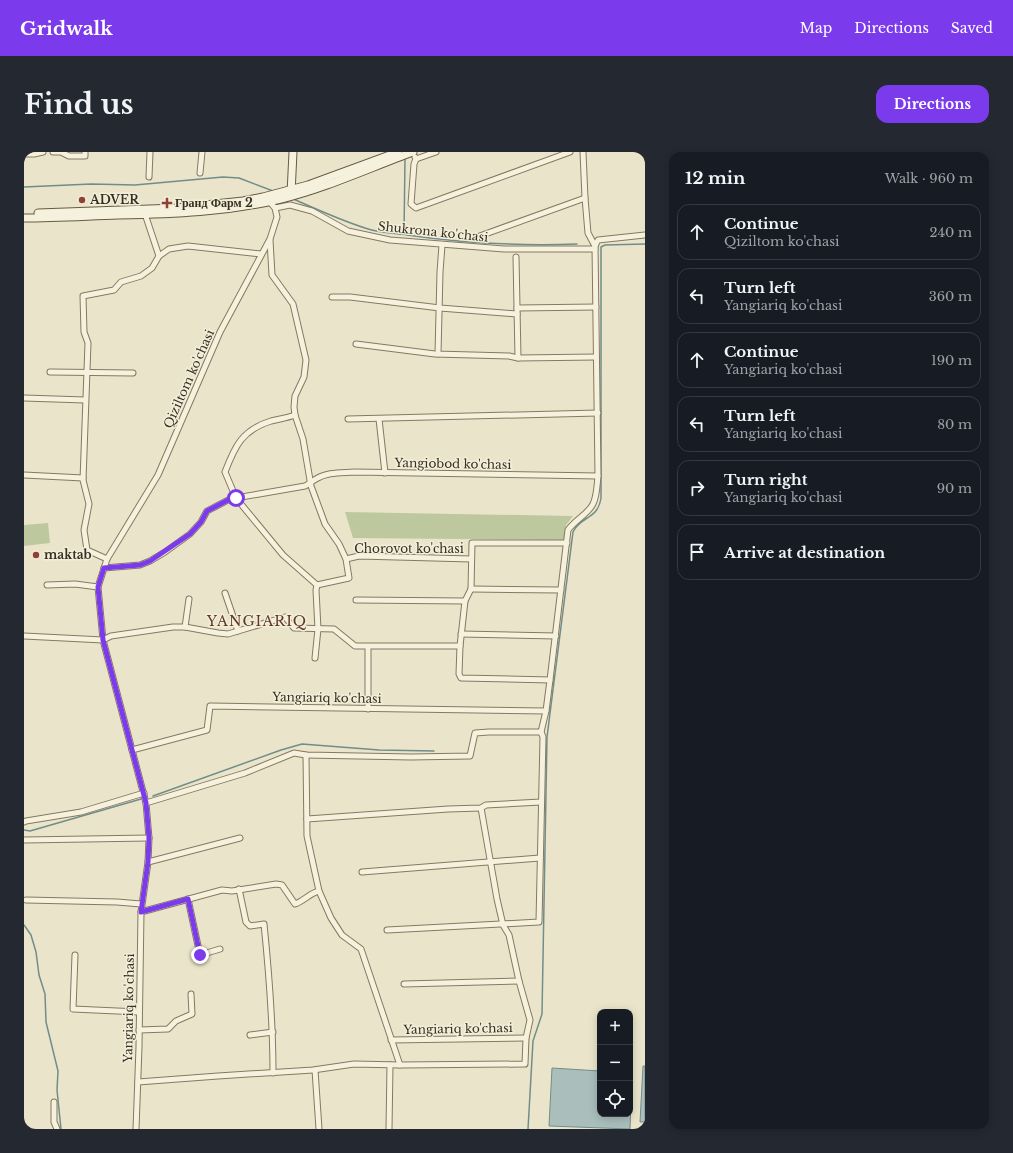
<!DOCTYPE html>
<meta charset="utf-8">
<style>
:root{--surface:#171b24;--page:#242831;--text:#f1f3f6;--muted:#9ea1a6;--line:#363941;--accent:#7c3aed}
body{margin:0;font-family:"Libre Baskerville",serif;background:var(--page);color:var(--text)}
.controls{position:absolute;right:12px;bottom:12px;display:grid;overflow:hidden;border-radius:8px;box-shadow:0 2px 10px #0003}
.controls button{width:36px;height:36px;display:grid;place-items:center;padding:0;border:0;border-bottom:1px solid var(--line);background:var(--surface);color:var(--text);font:20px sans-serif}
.stop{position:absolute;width:12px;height:12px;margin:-9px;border:3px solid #7c3aed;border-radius:50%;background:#fff}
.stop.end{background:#7c3aed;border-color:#fff;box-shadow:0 1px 4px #0008}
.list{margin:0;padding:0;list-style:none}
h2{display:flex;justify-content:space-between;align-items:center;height:52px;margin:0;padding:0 16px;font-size:17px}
h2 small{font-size:13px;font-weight:400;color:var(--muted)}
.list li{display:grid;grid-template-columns:26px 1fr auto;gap:12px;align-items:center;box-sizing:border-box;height:56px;margin:0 8px 8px;padding:0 8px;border:1px solid var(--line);border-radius:12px}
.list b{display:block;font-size:15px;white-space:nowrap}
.list p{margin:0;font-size:13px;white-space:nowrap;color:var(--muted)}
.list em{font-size:13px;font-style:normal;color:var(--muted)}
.icon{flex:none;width:22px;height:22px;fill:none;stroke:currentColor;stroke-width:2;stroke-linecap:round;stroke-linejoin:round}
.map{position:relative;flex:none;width:621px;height:977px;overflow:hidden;border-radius:12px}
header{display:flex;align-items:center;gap:24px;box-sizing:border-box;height:56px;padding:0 20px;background:var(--accent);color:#fff}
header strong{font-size:19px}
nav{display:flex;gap:22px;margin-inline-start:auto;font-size:14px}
.intro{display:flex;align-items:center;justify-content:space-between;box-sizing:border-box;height:96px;padding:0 24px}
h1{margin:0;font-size:28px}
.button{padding:10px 18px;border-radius:12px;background:var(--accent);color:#fff;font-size:14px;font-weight:700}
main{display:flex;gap:24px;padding:0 24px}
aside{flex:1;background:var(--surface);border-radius:12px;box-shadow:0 2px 10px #0003}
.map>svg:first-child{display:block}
.green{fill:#bec89f}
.water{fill:#aabfbc;stroke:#718d8a}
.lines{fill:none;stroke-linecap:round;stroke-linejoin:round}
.stream{stroke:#718d8a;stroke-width:1.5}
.street-casing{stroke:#857960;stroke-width:7}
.secondary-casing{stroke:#675a43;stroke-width:9}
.street{stroke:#f6f1dd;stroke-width:5}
.secondary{stroke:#f6f1dd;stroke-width:7}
.route{stroke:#7c3aed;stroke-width:5}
.poi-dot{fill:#8e4137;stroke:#f3eed9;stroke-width:1.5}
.labels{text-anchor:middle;stroke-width:3;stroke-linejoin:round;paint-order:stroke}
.poi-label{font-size:12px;font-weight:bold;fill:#372f22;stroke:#f3eed9;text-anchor:start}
.street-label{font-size:12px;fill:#372f22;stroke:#f3eed9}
.quarter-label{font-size:14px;letter-spacing:1px;fill:#603926;stroke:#f3eed9}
</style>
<header>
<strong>Gridwalk</strong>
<nav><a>Map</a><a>Directions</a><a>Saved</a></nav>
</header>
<div class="intro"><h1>Find us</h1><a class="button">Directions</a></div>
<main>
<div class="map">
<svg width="621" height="977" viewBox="0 0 621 977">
<rect width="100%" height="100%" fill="#eae5ca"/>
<g class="green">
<polygon points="321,360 549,364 542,373 540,388 329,386"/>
<polygon points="24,371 26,391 0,394 0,373"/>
</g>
<g class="water">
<polygon points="619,914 621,914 621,970 616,970"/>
<polygon points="528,916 576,919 576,962 606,962 606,920 608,920 606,977 525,974"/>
</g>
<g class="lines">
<g class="stream">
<polyline points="0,35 67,32 111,33 199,25 215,26 249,39"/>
<path d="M267,46c25,11 49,22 74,30 14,5 28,5 42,7 55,8 114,11 170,9"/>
<polyline points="380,82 381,6"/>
<polyline points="129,644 257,598 278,592 355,598 410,599"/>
<polyline points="0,678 6,679 117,647"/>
<polyline points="0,773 7,783 12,800 15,823 21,842 22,870 34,919 33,938 37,977"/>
<path d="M504,977l5,-88 9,-27 5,-277 26,-205c7,-16 25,-12 28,-34v-251l4,-2 40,-1"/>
</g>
<defs>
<g id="street">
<polyline points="29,0 37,0 45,4 61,4 61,0"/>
<polyline points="559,0 561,46 564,81 571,94"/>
<polyline points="0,2 10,2 19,0"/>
<polyline points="391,5 392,7 412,0"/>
<polyline points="392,7 390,12 387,52 392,56 546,0"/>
<polyline points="176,21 178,0"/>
<polyline points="125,25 126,0"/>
<polyline points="251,56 266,53 288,59 324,79 366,88 480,97 571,97"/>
<polyline points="120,59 135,104"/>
<polyline points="453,85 561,46"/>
<polyline points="246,88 248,123 269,152 282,208 280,225 271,244 270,255 271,263 279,287 287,334 301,372 315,392 322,407 325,426 293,433"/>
<polyline points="492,105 494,206"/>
<polyline points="308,145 326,145 416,156 493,162"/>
<polyline points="493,156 572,155"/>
<polyline points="332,192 411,202 485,204 494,206 572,205"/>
<polyline points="414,202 416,120 418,93"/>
<polyline points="26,220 109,221"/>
<polyline points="0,246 61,248"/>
<path d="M271,263c-8,3 -16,4 -24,6 -29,9 -36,25 -46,51l11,26 47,57 34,30"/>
<polyline points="324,267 574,261"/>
<polyline points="355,267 361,321"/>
<polyline points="0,323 59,326"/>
<polyline points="83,407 63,398 60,378 65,352 59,328 64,191 60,180 59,144 90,138 97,130 117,124 128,116 135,104 145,97 164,94 237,102"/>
<polyline points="322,407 335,404 447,407"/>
<path d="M80,416l36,-3 10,-4 15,-9 25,-18 11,-12 6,-11 23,-12 75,-13c4,-2 7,-5 11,-7 11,-7 25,-6 38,-7l244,4"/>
<polyline points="23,433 51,432 74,435"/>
<polyline points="447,437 537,438"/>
<polyline points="201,441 214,479"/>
<polyline points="332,448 441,449"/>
<polyline points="161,475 165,447"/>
<polyline points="437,482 532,484"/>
<polyline points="0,484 79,488 87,484 149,475 161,475 194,481 204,482 261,465 270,476 310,477 331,494 436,494"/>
<polyline points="291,506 294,477 292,438 293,433"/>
<polyline points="526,528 437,526 435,522 436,494 441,449 447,437 448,391 543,391"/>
<polyline points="344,557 344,495"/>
<polyline points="108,598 183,578 186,554 522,559"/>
<polyline points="282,603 283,684 295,739 307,766 318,783 337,797 376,913"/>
<polyline points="122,651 221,621 270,601 282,603 387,605 446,604 451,581 465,580 517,580"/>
<polyline points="283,667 424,657 457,656 462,653 517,650"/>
<polyline points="0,670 2,669 57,660 120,641"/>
<polyline points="0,688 125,686"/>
<polyline points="124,710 216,686"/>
<polyline points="338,720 516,706"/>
<path d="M215,737l7,33 4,4 14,-2c5,49 9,99 9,149"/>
<polyline points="164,747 176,803 196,797"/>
<polyline points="2,748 93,750 117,752"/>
<path d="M117,760l81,-22 10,1 44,-7 6,1 13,19c9,-3 15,-11 24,-13"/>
<path d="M363,778l152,-8 4,-185 -2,-5 5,-21 4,-31 18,-150c7,-10 20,-16 25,-26 4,-8 4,-19 5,-28l-3,-230 3,-6 47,-5"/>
<polyline points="51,803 49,857 115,860"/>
<polyline points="380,832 495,829"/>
<polyline points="115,878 144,877 152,869 168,862 167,842"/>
<polyline points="226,883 249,880"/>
<polyline points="367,888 502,886"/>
<polyline points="291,918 295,977"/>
<polyline points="114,930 194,924 289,918 330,912 376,913 501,912 502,886 506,868 495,829 485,783 479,773 473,747 457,656"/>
<polyline points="30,950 30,970 33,977"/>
<polyline points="112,977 115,895 117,760 124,710 125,686 122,651 79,488 74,435 83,407 134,323 196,180 246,87 253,65 251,56 244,48"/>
<polyline points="365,977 366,913"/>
</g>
<g id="secondary">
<polyline points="267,42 269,0"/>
<polyline points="14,61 153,56 219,49 239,45 284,33 374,0"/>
<path d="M0,66c31,0 63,-2 94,-3 55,-1 109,-3 163,-16 45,-11 88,-31 132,-47"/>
</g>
</defs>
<use href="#street" class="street-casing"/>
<use href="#secondary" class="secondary-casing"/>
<use href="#street" class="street"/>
<use href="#secondary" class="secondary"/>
</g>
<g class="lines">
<polyline class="route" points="176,803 164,747 117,760 124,710 125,686 122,651 79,488 74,435 80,416 116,413 126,409 166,382 177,370 183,359 206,347 212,346"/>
</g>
<g class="poi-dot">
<circle cx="58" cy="48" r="4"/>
<path d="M141 45h4v4h4v4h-4v4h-4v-4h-4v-4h4z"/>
<circle cx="12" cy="403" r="4"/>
</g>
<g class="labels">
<g class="poi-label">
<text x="66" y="52">ADVER</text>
<text x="151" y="55">Гранд Фарм 2</text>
<text x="20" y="407">maktab</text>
</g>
<g class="street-label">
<text transform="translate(409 80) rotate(6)" y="4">Shukrona ko'chasi</text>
<text transform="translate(165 227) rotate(-66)" y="4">Qiziltom ko'chasi</text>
<text transform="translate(429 312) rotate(1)" y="4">Yangiobod ko'chasi</text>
<text x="385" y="401">Chorovot ko'chasi</text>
<text transform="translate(303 546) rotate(1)" y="4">Yangiariq ko'chasi</text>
<text transform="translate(105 856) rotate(-89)" y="4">Yangiariq ko'chasi</text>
<text transform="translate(434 877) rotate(-1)" y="4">Yangiariq ko'chasi</text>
</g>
<g class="quarter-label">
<text x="233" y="474">YANGIARIQ</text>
</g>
</g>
</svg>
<div class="controls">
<button>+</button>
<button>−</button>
<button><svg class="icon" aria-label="locate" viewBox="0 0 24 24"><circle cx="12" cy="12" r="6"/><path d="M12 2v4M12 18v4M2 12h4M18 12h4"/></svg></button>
</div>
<div class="stop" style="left:212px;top:346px"></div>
<div class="stop end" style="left:176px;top:803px"></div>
</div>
<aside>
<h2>12 min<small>Walk · 960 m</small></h2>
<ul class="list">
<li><svg class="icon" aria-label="ahead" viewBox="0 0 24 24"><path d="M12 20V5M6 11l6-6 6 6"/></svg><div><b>Continue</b><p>Qiziltom ko'chasi</p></div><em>240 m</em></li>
<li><svg class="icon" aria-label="left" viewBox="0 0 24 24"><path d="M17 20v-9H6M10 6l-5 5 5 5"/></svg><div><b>Turn left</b><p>Yangiariq ko'chasi</p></div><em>360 m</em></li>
<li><svg class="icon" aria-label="ahead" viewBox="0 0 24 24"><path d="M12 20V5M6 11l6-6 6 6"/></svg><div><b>Continue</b><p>Yangiariq ko'chasi</p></div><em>190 m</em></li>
<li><svg class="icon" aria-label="left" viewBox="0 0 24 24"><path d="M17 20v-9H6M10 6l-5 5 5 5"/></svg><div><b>Turn left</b><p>Yangiariq ko'chasi</p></div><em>80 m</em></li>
<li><svg class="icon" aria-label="right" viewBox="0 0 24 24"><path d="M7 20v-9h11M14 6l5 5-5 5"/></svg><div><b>Turn right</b><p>Yangiariq ko'chasi</p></div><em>90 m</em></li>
<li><svg class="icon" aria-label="arrive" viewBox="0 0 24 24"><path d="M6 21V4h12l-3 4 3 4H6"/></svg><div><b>Arrive at destination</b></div></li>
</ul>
</aside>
</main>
